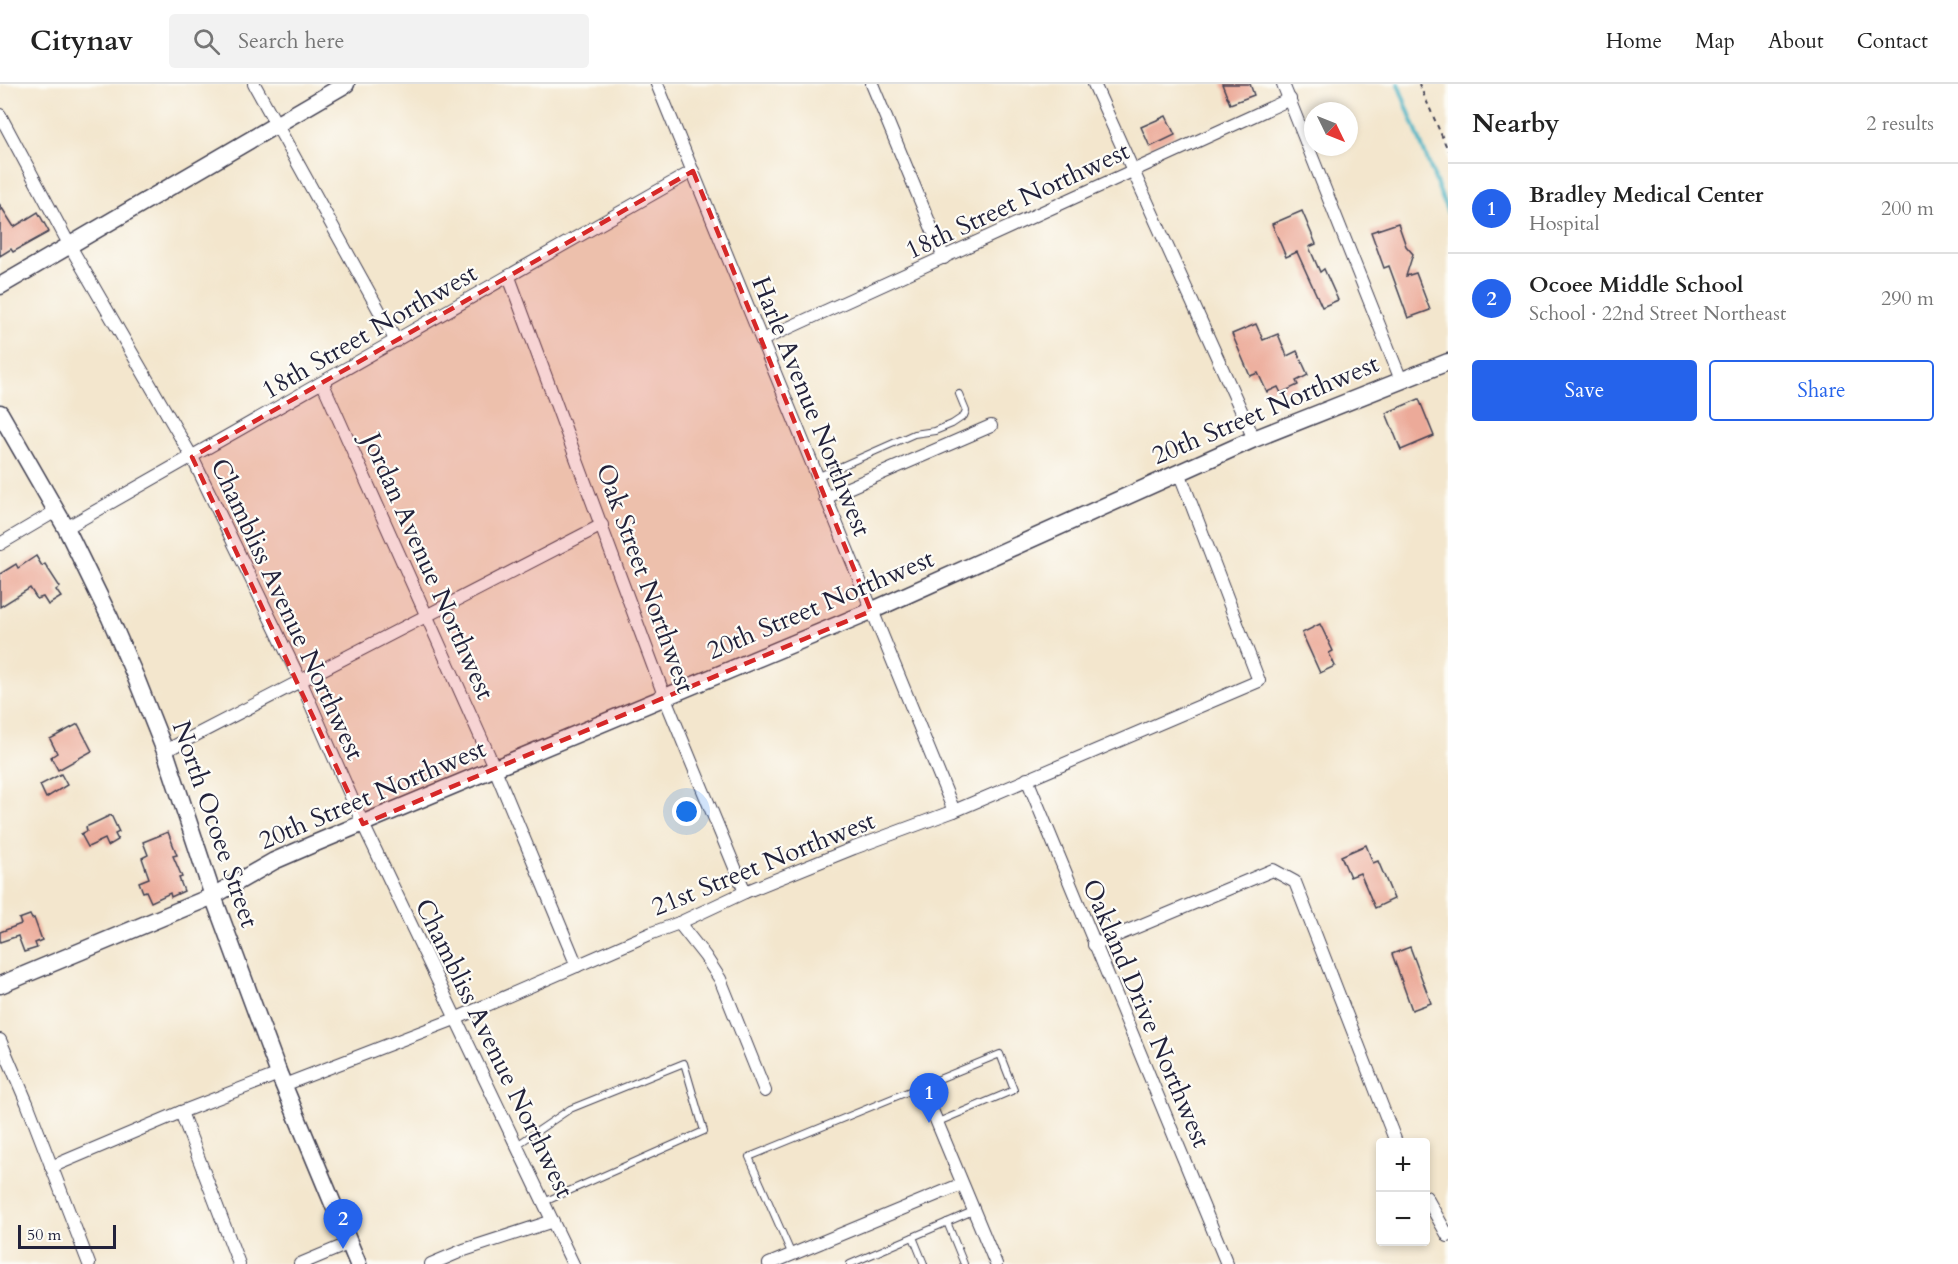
<!DOCTYPE html>
<meta charset="utf-8">
<style>
:root{--surface:#fff;--page:#f2f2f2;--text:#222;--muted:#767676;--line:#e0e0e0;--accent:#2563eb}
body{margin:0;font-family:Cardo,serif;background:var(--page);color:var(--text)}
.controls{position:absolute;right:18px;bottom:18px;display:grid;overflow:hidden;border-radius:6px;box-shadow:0 3px 9px #0003}
.controls button{width:54px;height:54px;display:grid;place-items:center;padding:0;border:0;border-bottom:2px solid var(--line);background:var(--surface);color:var(--text);font:30px sans-serif}
.compass{position:absolute;left:1304px;top:18px;width:54px;height:54px;border-radius:50%;background:var(--surface);box-shadow:0 3px 9px #0003;rotate:133deg}
.scale{position:absolute;left:18px;bottom:15px;width:98px;box-sizing:border-box;padding-left:6px;border:3px solid #22223b;border-top:0;font-size:16px;line-height:21px;white-space:nowrap;color:#22223b;-webkit-text-stroke:4px #fdfcf7;paint-order:stroke}
.you{position:absolute;left:687px;top:728px;width:21px;height:21px;margin:-15px;border:4px solid #fff;border-radius:50%;background:#1a73e8;box-shadow:0 0 0 9px #1a73e833}
.badge{display:grid;place-items:center;width:39px;height:39px;border-radius:50%;background:var(--accent);color:#fff;font-size:20px;font-weight:700}
.pin{position:absolute;translate:-50% -50px;filter:drop-shadow(0 2px 3px #0008)}
.pin::after{content:'';position:absolute;top:32px;width:21px;height:18px;background:inherit;clip-path:polygon(0 0,100% 0,50% 100%)}
.list{margin:0;padding:0;list-style:none}
h2{display:flex;justify-content:space-between;align-items:center;height:78px;margin:0;padding:0 24px;font-size:26px}
h2 small{font-size:20px;font-weight:400;color:var(--muted)}
.list li{display:grid;grid-template-columns:39px 1fr auto;gap:18px;align-items:center;box-sizing:border-box;height:90px;padding:0 24px;border-top:2px solid var(--line)}
.list b{display:block;font-size:22px;white-space:nowrap}
.list p{margin:0;font-size:20px;white-space:nowrap;color:var(--muted)}
.list em{font-size:20px;font-style:normal;color:var(--muted)}
.actions{display:flex;gap:12px;padding:18px 24px}
.actions a{flex:1;padding:14px 0;border:2px solid var(--accent);border-radius:6px;text-align:center;font-size:21px;color:var(--accent)}
.actions .main{background:var(--accent);color:#fff}
.icon{flex:none;width:33px;height:33px;fill:none;stroke:currentColor;stroke-width:2;stroke-linecap:round;stroke-linejoin:round}
.map{position:relative;flex:none;width:1448px;height:1180px;overflow:hidden}
header{display:flex;align-items:center;gap:36px;box-sizing:border-box;height:84px;padding:0 30px;background:var(--surface);border-bottom:2px solid var(--line)}
header strong{font-size:28px}
nav{display:flex;gap:33px;margin-inline-start:auto;font-size:21px}
.search{width:420px;height:54px;background:var(--page);display:flex;align-items:center;gap:15px;box-sizing:border-box;padding:0 21px;border-radius:6px;color:var(--muted);font-size:22px}
main{display:flex}
aside{flex:1;background:var(--surface)}
.map>svg:first-child{display:block}
.lines{fill:none;stroke-linecap:round;stroke-linejoin:round}
.stream{stroke:#47b3c4;stroke-width:4}
.building{fill:#ecaa99}
.lane-casing{stroke:#413f51;stroke-width:8}
.street-casing{stroke:#413f51;stroke-width:14}
.secondary-casing{stroke:#413f51;stroke-width:19}
.path{stroke:#413f51;stroke-width:2;stroke-dasharray:4.5 4.5;stroke-linecap:butt}
.lane{stroke:#fff;stroke-width:6}
.street{stroke:#fff;stroke-width:12}
.secondary{stroke:#fff;stroke-width:16}
.marked{fill:#d62828;fill-opacity:0.2;stroke:#d62828;stroke-width:4.5;stroke-dasharray:12 8;stroke-linejoin:round}
.labels{text-anchor:middle;stroke-width:4.5;stroke-linejoin:round;paint-order:stroke}
.street-label{font-size:26px;fill:#22223b;stroke:#fdfcf7}
</style>
<header>
<strong>Citynav</strong>
<div class="search"><svg class="icon" aria-label="search" viewBox="0 0 24 24"><circle cx="10" cy="10" r="6"/><path d="M15 15l6 6"/></svg>Search here</div>
<nav><a>Home</a><a>Map</a><a>About</a><a>Contact</a></nav>
</header>
<main>
<div class="map">
<svg width="1448" height="1180" viewBox="0 0 1448 1180">
<rect width="100%" height="100%" fill="#fdfcf7"/>
<filter id="ink" filterUnits="userSpaceOnUse"><feTurbulence type="fractalNoise" baseFrequency=".0167" numOctaves="2"/><feDisplacementMap in="SourceGraphic" scale="12" xChannelSelector="R" yChannelSelector="G"/><feConvolveMatrix kernelMatrix="1 2 1 2 8 2 1 2 1" color-interpolation-filters="sRGB"/></filter>
<filter id="wash" filterUnits="userSpaceOnUse"><feTurbulence type="fractalNoise" baseFrequency=".008" numOctaves="4" result="noise"/><feDisplacementMap in="SourceGraphic" scale="24" xChannelSelector="R" yChannelSelector="G"/><feGaussianBlur stdDeviation="1.35" result="paint"/><feColorMatrix in="noise" values="0 0 0 0 0 0 0 0 0 0 0 0 0 0 0 0 0 1.4 0 .05"/><feComposite in="paint" operator="in"/></filter>
<g filter="url(#wash)">
<rect width="100%" height="100%" fill="#f3e6cd"/>
<g class="lines">
<polyline class="stream" points="1398,0 1448,129"/>
</g>
<g id="blocks">
<g class="building">
<polygon points="1222,0 1250,0 1254,11 1230,20"/>
<polygon points="1166,32 1175,51 1150,63 1141,43"/>
<polygon points="0,121 14,143 38,128 49,148 13,168 11,165 0,172"/>
<polygon points="1302,127 1316,160 1309,163 1320,188 1324,185 1338,216 1322,223 1297,168 1286,173 1272,140"/>
<polygon points="1398,139 1406,162 1413,170 1406,192 1416,189 1430,226 1408,234 1389,182 1384,184 1371,148"/>
<polygon points="1256,240 1263,256 1278,250 1287,272 1297,267 1308,291 1296,297 1298,301 1281,309 1278,303 1267,308 1258,289 1250,292 1232,250"/>
<polygon points="1419,315 1434,352 1401,366 1386,329"/>
<polygon points="36,472 42,482 45,480 60,503 56,506 61,513 48,521 43,513 37,515 30,504 0,523 0,490 16,480 18,484"/>
<polygon points="1320,540 1333,567 1329,569 1335,582 1320,589 1302,549"/>
<polygon points="78,640 92,667 58,686 51,673 57,669 50,655"/>
<polygon points="61,690 67,701 46,714 40,701"/>
<polygon points="111,731 119,748 115,750 118,756 108,762 105,755 88,763 81,750 87,747 86,743"/>
<polygon points="168,748 177,771 173,772 182,793 179,794 184,807 171,813 170,809 151,818 146,807 143,808 139,798 149,794 142,774 148,771 143,758"/>
<polygon points="1366,761 1373,779 1378,777 1394,815 1375,824 1360,789 1350,793 1341,772"/>
<polygon points="30,831 32,835 34,834 42,856 35,859 37,864 24,868 18,852 0,858 0,848 21,840 19,835"/>
<polygon points="1410,863 1431,919 1412,926 1392,870"/>
</g>
</g>
</g>
<g filter="url(#ink)">
<use href="#blocks" fill-opacity="0" stroke="#413f51" stroke-width="1.5"/>
<g class="lines">
<defs>
<g id="lane">
<polyline points="817,393 914,350 935,347 952,340 964,332 966,327 959,310"/>
<polyline points="517,1061 570,1025 684,979 704,1047 544,1118"/>
<polyline points="947,1138 964,1180"/>
<polyline points="913,1153 924,1180"/>
<polyline points="792,1171 749,1073 1000,970 1014,1006 938,1038"/>
<polyline points="850,1180 973,1127"/>
</g>
<g id="street">
<polyline points="254,0 396,257"/>
<polyline points="657,0 954,727"/>
<polyline points="872,0 944,174"/>
<polyline points="1094,0 1254,355"/>
<polyline points="1283,0 1401,296"/>
<polyline points="0,31 70,162 192,373 301,598 363,740 573,1180"/>
<polyline points="509,193 665,614 745,808"/>
<polyline points="762,256 1290,15"/>
<polyline points="323,300 495,685 577,882"/>
<polyline points="825,414 991,342"/>
<polyline points="66,444 693,87"/>
<polyline points="0,460 56,427"/>
<polyline points="165,667 602,441"/>
<polyline points="1027,695 1227,1180"/>
<polyline points="679,839 705,872 720,895 765,1007"/>
<polyline points="1094,861 1273,786 1295,798 1396,1058"/>
<polyline points="0,956 27,1019 89,1180"/>
<polyline points="284,1001 455,935 652,849 679,839 745,808 854,764 954,727 1259,597 1179,388"/>
<polyline points="922,1002 996,1180"/>
<polyline points="181,1028 239,1180"/>
<polyline points="51,1083 181,1028 279,990"/>
<polyline points="1426,1113 1448,1152"/>
<polyline points="300,1180 350,1159"/>
<polyline points="431,1180 464,1166 553,1137"/>
<polyline points="769,1180 962,1100"/>
</g>
<g id="secondary">
<polyline points="0,202 346,0"/>
<polyline points="0,329 66,444 110,534 136,594 165,667 213,812 279,990 358,1180"/>
<polyline points="0,901 213,812 274,777 311,761 871,527 1254,355 1448,278"/>
</g>
</defs>
<use href="#lane" class="lane-casing"/>
<use href="#street" class="street-casing"/>
<use href="#secondary" class="secondary-casing"/>
<polyline class="path" points="1419,0 1448,66"/>
<use href="#lane" class="lane"/>
<use href="#street" class="street"/>
<use href="#secondary" class="secondary"/>
</g>
</g>
<path class="marked" d="M693,87l178,440 -508,213 -171,-367z"/>
<g class="labels">
<g class="street-label">
<text transform="translate(1017 116) rotate(-25)" y="9">18th Street Northwest</text>
<text transform="translate(369 247) rotate(-30)" y="9">18th Street Northwest</text>
<text transform="translate(812 322) rotate(68)" y="9">Harle Avenue Northwest</text>
<text transform="translate(1265 325) rotate(-23)" y="9">20th Street Northwest</text>
<text transform="translate(429 482) rotate(66)" y="9">Jordan Avenue Northwest</text>
<text transform="translate(646 494) rotate(70)" y="9">Oak Street Northwest</text>
<text transform="translate(820 520) rotate(-23)" y="9">20th Street Northwest</text>
<text transform="translate(288 525) rotate(65)" y="9">Chambliss Avenue Northwest</text>
<text transform="translate(372 710) rotate(-23)" y="9">20th Street Northwest</text>
<text transform="translate(216 740) rotate(71)" y="9">North Ocoee Street</text>
<text transform="translate(763 779) rotate(-22)" y="9">21st Street Northwest</text>
<text transform="translate(1147 929) rotate(67)" y="9">Oakland Drive Northwest</text>
<text transform="translate(495 964) rotate(64)" y="9">Chambliss Avenue Northwest</text>
</g>
</g>
</svg>
<div class="controls">
<button>+</button>
<button>−</button>
</div>
<svg class="compass" viewBox="-18 -18 36 36"><path d="M0-13l5 13h-10z" fill="#e53935"/><path d="M0 13l5-13h-10z" fill="#767676"/></svg>
<div class="scale">50 m</div>
<div class="you"></div>
<div class="pin badge" style="left:929px;top:1039px">1</div>
<div class="pin badge" style="left:343px;top:1165px">2</div>
</div>
<aside>
<h2>Nearby<small>2 results</small></h2>
<ul class="list">
<li><span class="badge">1</span><div><b>Bradley Medical Center</b><p>Hospital</p></div><em>200 m</em></li>
<li><span class="badge">2</span><div><b>Ocoee Middle School</b><p>School · 22nd Street Northeast</p></div><em>290 m</em></li>
</ul>
<div class="actions"><a class="main">Save</a><a>Share</a></div>
</aside>
</main>
